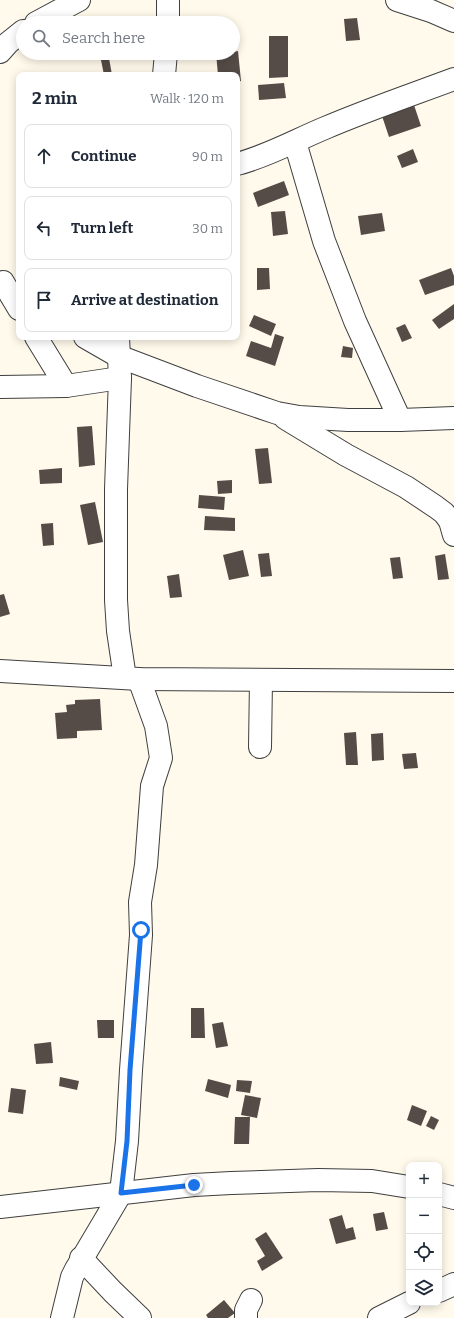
<!DOCTYPE html>
<meta charset="utf-8">
<style>
:root{--surface:#fff;--page:#f6f6f7;--text:#1f2937;--muted:#747a83;--line:#e0e1e3}
body{margin:0;font-family:Bitter,serif;background:var(--page);color:var(--text)}
.controls{position:absolute;right:12px;bottom:12px;display:grid;overflow:hidden;border-radius:8px;box-shadow:0 2px 10px #0003}
.controls button{width:36px;height:36px;display:grid;place-items:center;padding:0;border:0;border-bottom:1px solid var(--line);background:var(--surface);color:var(--text);font:20px sans-serif}
.stop{position:absolute;width:12px;height:12px;margin:-9px;border:3px solid #1a73e8;border-radius:50%;background:#fff}
.stop.end{background:#1a73e8;border-color:#fff;box-shadow:0 1px 4px #0008}
.list{margin:0;padding:0;list-style:none}
h2{display:flex;justify-content:space-between;align-items:center;height:52px;margin:0;padding:0 16px;font-size:17px}
h2 small{font-size:13px;font-weight:400;color:var(--muted)}
.list li{display:grid;grid-template-columns:26px 1fr auto;gap:12px;align-items:center;box-sizing:border-box;height:64px;margin:0 8px 8px;padding:0 8px;border:1px solid var(--line);border-radius:8px}
.list b{display:block;font-size:15px;white-space:nowrap}
.list em{font-size:13px;font-style:normal;color:var(--muted)}
.icon{flex:none;width:22px;height:22px;fill:none;stroke:currentColor;stroke-width:2;stroke-linecap:round;stroke-linejoin:round}
.map{position:relative;flex:none;width:454px;height:1318px;overflow:hidden}
.search{position:absolute;background:var(--surface);box-shadow:0 2px 10px #0003;left:16px;top:16px;width:224px;height:44px;display:flex;align-items:center;gap:10px;box-sizing:border-box;padding:0 14px;border-radius:22px;color:var(--muted);font-size:15px}
.panel{position:absolute;background:var(--surface);box-shadow:0 2px 10px #0003;left:16px;top:72px;width:224px;height:268px;border-radius:8px}
.map>svg:first-child{display:block}
.building{fill:#554c47}
.lines{fill:none;stroke-linecap:round;stroke-linejoin:round}
.minor-casing{stroke:#3f3f3f;stroke-width:24}
.minor{stroke:#fff;stroke-width:22}
.route{stroke:#1a73e8;stroke-width:5}
</style>
<div class="map">
<svg width="454" height="1318" viewBox="0 0 454 1318">
<rect width="100%" height="100%" fill="#fffaeb"/>
<g class="building">
<polygon points="357,18 360,40 346,41 344,19"/>
<polygon points="269,36 288,36 288,77 269,78"/>
<polygon points="238,51 241,81 237,82 237,75 218,75 216,53 233,53 233,52"/>
<polygon points="109,58 112,75 104,75 101,60"/>
<polygon points="284,83 286,98 259,100 258,85"/>
<polygon points="237,89 238,89 239,99 237,100"/>
<polygon points="414,105 421,126 389,137 382,116"/>
<polygon points="413,149 418,162 402,168 397,156"/>
<polygon points="284,181 289,195 258,207 253,193"/>
<polygon points="285,211 288,234 273,236 271,212"/>
<polygon points="382,213 385,231 361,235 358,216"/>
<polygon points="257,268 269,268 270,289 257,290"/>
<polygon points="451,268 454,276 454,285 425,295 419,280"/>
<polygon points="454,304 454,319 439,329 432,320"/>
<polygon points="254,315 276,324 271,336 249,326"/>
<polygon points="405,324 412,338 402,342 396,328"/>
<polygon points="275,334 284,337 275,366 246,356 251,341 271,348"/>
<polygon points="343,346 353,348 352,358 341,357"/>
<polygon points="92,426 95,465 79,467 77,427"/>
<polygon points="268,448 272,483 259,484 255,449"/>
<polygon points="62,468 62,483 40,484 39,470"/>
<polygon points="232,480 232,493 218,494 217,481"/>
<polygon points="199,495 225,497 224,510 198,508"/>
<polygon points="95,502 103,542 88,545 80,505"/>
<polygon points="205,516 235,518 235,531 204,530"/>
<polygon points="53,523 54,545 43,546 41,524"/>
<polygon points="243,550 249,576 229,580 223,555"/>
<polygon points="269,553 272,576 261,577 258,554"/>
<polygon points="445,554 449,579 438,580 435,556"/>
<polygon points="400,557 403,578 393,579 390,558"/>
<polygon points="179,574 182,597 170,598 167,576"/>
<polygon points="4,594 10,614 0,617 0,595"/>
<polygon points="100,699 102,730 77,731 77,738 57,739 55,713 67,712 66,705 75,704 75,700"/>
<polygon points="356,732 358,765 346,765 344,733"/>
<polygon points="383,733 384,760 372,761 371,734"/>
<polygon points="416,753 418,768 404,769 402,754"/>
<polygon points="191,1008 204,1008 205,1038 191,1038"/>
<polygon points="97,1020 114,1020 114,1038 98,1038"/>
<polygon points="223,1022 228,1046 216,1048 212,1024"/>
<polygon points="51,1042 53,1063 36,1064 34,1044"/>
<polygon points="60,1077 79,1081 77,1090 59,1086"/>
<polygon points="208,1079 231,1085 228,1098 205,1091"/>
<polygon points="237,1080 252,1081 250,1093 236,1091"/>
<polygon points="11,1088 26,1090 23,1114 8,1112"/>
<polygon points="245,1095 261,1098 257,1118 241,1115"/>
<polygon points="412,1105 427,1111 421,1126 407,1120"/>
<polygon points="431,1116 439,1120 434,1130 426,1126"/>
<polygon points="235,1117 250,1117 249,1144 234,1144"/>
<polygon points="384,1212 388,1229 376,1231 373,1214"/>
<polygon points="342,1215 346,1229 353,1227 356,1239 336,1244 329,1219"/>
<polygon points="266,1232 283,1258 262,1271 257,1261 265,1256 255,1239"/>
<polygon points="224,1300 235,1313 228,1318 208,1318 206,1315"/>
</g>
<g class="lines">
<defs>
<g id="minor">
<polyline points="168,0 168,23"/>
<polyline points="397,0 431,11 454,21"/>
<polyline points="36,23 79,0"/>
<polyline points="0,52 8,43 23,31"/>
<polyline points="164,75 166,53"/>
<polyline points="295,142 324,241 355,321 400,420"/>
<path d="M237,164c31,-8 59,-24 88,-36 42,-18 86,-33 129,-49"/>
<polyline points="3,282 19,309"/>
<polyline points="36,337 66,386"/>
<polyline points="85,337 118,356 197,386 277,413 299,417 348,420 400,420 454,418"/>
<polyline points="118,337 120,378 116,489 116,600 118,631 125,678"/>
<polyline points="0,387 66,386 120,378"/>
<polyline points="285,418 346,455 406,487 436,507 444,513 450,521 454,535"/>
<polyline points="0,671 139,679 454,681"/>
<polyline points="260,747 261,680"/>
<polyline points="439,1194 454,1198"/>
<polyline points="0,1207 194,1185 231,1183 318,1180 372,1181 409,1187"/>
<polyline points="81,1258 113,1292 140,1318"/>
<polyline points="439,1291 454,1284"/>
<polyline points="62,1318 72,1277 76,1269 121,1193 127,1141 131,1070 141,935 140,902 146,865 152,786 161,758 156,726 139,679"/>
<polyline points="246,1318 246,1310 251,1300"/>
<polyline points="379,1318 409,1303"/>
</g>
</defs>
<use href="#minor" class="minor-casing"/>
<use href="#minor" class="minor"/>
</g>
<g class="lines">
<polyline class="route" points="141,930 130,1070 127,1141 121,1193 194,1185"/>
</g>
</svg>
<div class="controls">
<button>+</button>
<button>−</button>
<button><svg class="icon" aria-label="locate" viewBox="0 0 24 24"><circle cx="12" cy="12" r="6"/><path d="M12 2v4M12 18v4M2 12h4M18 12h4"/></svg></button>
<button><svg class="icon" aria-label="layers" viewBox="0 0 24 24"><path d="M12 4l9 5-9 5-9-5zM3 14l9 5 9-5"/></svg></button>
</div>
<div class="stop" style="left:141px;top:930px"></div>
<div class="stop end" style="left:194px;top:1185px"></div>
<div class="search"><svg class="icon" aria-label="search" viewBox="0 0 24 24"><circle cx="10" cy="10" r="6"/><path d="M15 15l6 6"/></svg>Search here</div>
<section class="panel">
<h2>2 min<small>Walk · 120 m</small></h2>
<ul class="list">
<li><svg class="icon" aria-label="ahead" viewBox="0 0 24 24"><path d="M12 20V5M6 11l6-6 6 6"/></svg><div><b>Continue</b></div><em>90 m</em></li>
<li><svg class="icon" aria-label="left" viewBox="0 0 24 24"><path d="M17 20v-9H6M10 6l-5 5 5 5"/></svg><div><b>Turn left</b></div><em>30 m</em></li>
<li><svg class="icon" aria-label="arrive" viewBox="0 0 24 24"><path d="M6 21V4h12l-3 4 3 4H6"/></svg><div><b>Arrive at destination</b></div></li>
</ul>
</section>
</div>
